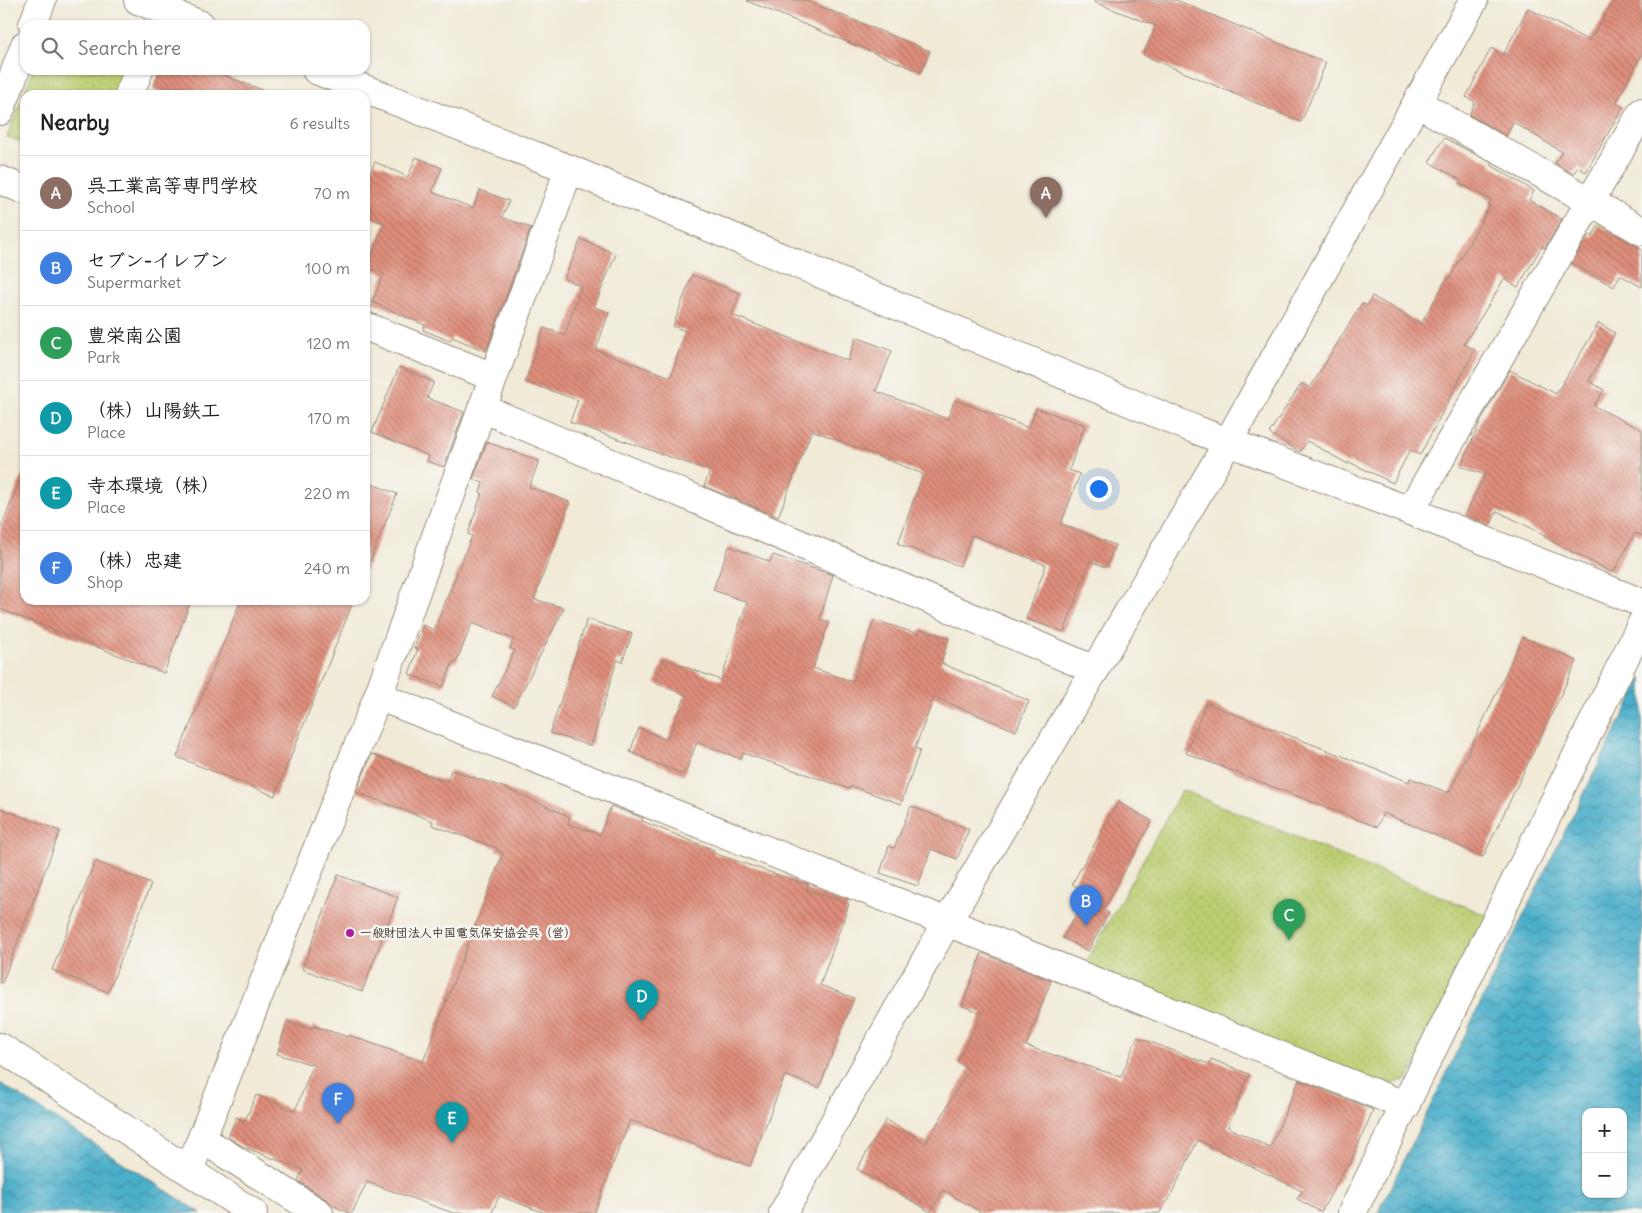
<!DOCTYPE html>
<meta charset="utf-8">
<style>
:root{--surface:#fff;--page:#f2f2f2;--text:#222;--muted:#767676;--line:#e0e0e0;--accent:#b45309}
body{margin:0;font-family:Delius,"Klee One",sans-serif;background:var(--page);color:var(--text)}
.controls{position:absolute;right:15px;bottom:15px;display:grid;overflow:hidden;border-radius:10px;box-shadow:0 1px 4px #0004}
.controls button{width:45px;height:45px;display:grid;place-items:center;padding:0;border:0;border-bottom:1px solid var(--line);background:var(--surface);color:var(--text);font:25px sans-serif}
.you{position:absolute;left:1098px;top:488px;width:18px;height:18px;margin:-12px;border:4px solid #fff;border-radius:50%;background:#1a73e8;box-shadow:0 0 0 8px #1a73e833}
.badge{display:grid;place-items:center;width:32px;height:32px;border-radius:50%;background:var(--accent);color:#fff;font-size:16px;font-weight:700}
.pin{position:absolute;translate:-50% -41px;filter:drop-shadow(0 1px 2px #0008)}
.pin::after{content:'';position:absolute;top:26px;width:18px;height:15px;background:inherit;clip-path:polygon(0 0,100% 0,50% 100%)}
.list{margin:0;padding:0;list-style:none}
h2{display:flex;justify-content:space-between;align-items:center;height:65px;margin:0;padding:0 20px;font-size:21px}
h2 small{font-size:16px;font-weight:400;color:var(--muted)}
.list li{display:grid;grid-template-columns:32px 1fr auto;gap:15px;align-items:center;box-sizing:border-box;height:75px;padding:0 20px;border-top:1px solid var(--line)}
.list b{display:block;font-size:19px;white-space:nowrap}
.list p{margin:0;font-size:16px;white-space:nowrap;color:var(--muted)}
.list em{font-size:16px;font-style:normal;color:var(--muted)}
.icon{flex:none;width:28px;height:28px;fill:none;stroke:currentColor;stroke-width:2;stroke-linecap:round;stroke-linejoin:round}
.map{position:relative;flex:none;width:1642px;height:1213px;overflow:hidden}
.search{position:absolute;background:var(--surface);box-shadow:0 1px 4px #0004;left:20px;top:20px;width:350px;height:55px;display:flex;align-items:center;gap:12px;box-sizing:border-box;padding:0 18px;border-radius:15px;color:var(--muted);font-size:19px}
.panel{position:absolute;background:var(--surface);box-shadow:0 1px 4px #0004;left:20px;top:90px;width:350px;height:515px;border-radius:15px}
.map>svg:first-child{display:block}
.park{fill:url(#park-dots);stroke:#7b7c48}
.water{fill:url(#water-waves);stroke:#436c74;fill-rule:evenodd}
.building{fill:url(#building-back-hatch)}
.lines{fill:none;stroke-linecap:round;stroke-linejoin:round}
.minor-casing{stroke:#968a7a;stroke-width:30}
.minor{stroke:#fff;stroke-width:28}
.poi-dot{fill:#b5179e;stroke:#f6f6f2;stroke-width:2}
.labels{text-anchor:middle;stroke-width:5;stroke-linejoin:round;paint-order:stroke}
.poi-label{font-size:12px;font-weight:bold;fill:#3b2a1e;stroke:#f6f6f2;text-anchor:start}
</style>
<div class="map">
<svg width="1642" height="1213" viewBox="0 0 1642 1213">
<defs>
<pattern id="park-dots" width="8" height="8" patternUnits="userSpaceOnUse" patternTransform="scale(1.25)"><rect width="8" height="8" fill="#bbce71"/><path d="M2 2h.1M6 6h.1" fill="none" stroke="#a2b161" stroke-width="1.8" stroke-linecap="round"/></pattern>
<pattern id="water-waves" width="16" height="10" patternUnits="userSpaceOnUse" patternTransform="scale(1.25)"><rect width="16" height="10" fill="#4bafca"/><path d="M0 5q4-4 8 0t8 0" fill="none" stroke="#408fa3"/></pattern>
<pattern id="building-back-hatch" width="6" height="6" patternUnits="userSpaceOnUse" patternTransform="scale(1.25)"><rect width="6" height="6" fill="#df8e7b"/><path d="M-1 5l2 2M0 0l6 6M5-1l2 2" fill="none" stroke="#b67464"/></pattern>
</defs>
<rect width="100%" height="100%" fill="#f6f6f2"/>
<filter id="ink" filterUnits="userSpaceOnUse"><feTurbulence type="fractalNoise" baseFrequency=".02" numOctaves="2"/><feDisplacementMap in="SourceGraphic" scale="10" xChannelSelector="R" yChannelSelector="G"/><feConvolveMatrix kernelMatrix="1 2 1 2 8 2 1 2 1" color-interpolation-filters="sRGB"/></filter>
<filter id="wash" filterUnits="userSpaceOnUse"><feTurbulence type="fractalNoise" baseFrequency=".0096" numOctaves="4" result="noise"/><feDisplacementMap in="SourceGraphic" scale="20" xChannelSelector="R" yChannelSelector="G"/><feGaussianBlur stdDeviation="1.12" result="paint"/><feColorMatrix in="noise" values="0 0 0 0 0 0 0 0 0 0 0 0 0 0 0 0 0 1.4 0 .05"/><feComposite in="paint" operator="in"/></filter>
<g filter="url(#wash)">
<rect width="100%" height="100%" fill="#f1ead7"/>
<g class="park">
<polygon points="33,70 123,70 114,95 25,95 25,143 7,137"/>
<polygon points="1182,790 1491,917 1408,1079 1375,1089 1085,964"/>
</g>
<g class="water">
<path d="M1642,678v535h-264l170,-348zM1586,1112h37v82h-37z"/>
<polygon points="0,1083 201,1213 0,1213"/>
</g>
<g id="blocks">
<g class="building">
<polygon points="748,0 804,0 930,51 921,72 747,1"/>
<polygon points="1094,0 1176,0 1326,63 1301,122 1143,55 1156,26 1094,2"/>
<polygon points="1614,0 1642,0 1642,54 1616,103 1623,107 1586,172 1578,167 1573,174 1555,163 1562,152 1513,122 1506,136 1469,115 1475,102 1466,97 1491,48 1503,55 1528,8 1589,41"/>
<polygon points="160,70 210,70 270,93 270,95 168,95 153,89"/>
<polygon points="1444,138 1492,163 1491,165 1534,191 1529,200 1562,219 1545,248 1542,246 1518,287 1504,279 1491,301 1464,344 1475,350 1420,455 1410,450 1393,483 1349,462 1348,464 1307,441 1300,452 1269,433 1302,383 1310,388 1362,303 1367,306 1372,296 1421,324 1447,278 1449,279 1490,206 1488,205 1491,200 1459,183 1461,180 1429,162"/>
<polygon points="416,157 442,168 432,192 473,208 480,190 509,201 502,217 531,228 486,351 452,337 450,341 423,330 425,325 372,302 384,274 367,267 385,223 365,215 365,184 375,162 408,177"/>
<polygon points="1599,225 1642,250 1642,287 1620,275 1614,287 1572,263 1589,235 1592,237"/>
<polygon points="581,239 616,254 594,307 609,312 596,350 671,377 685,331 673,326 692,275 740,293 732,315 848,361 856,337 892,351 876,391 947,419 955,400 1029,428 1036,408 1085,425 1069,470 1080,474 1061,524 1115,545 1106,567 1090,561 1064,632 1026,619 1046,565 972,535 960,566 898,544 923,474 812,430 778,517 704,486 710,471 570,422 578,400 525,382 544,328 565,335 581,286 564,279"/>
<polygon points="1599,323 1615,333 1589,381 1604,390 1594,406 1642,430 1642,536 1635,533 1613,573 1544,537 1545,535 1497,511 1490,526 1465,515 1485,475 1461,466 1481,420 1510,370 1556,394"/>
<polygon points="399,367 434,382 427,398 464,412 444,467 427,461 429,456 372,432"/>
<polygon points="487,442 539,461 529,487 570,502 534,599 564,608 514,707 492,696 515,650 510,649 513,639 472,623 456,663 453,662 443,687 409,674 418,649 414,648 423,625 434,630 472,536 468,534 482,493 480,492 483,483 473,479"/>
<polygon points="24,470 25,470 25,600 191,600 164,673 0,609 0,530"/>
<polygon points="365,481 397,494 366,571 365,571"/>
<polygon points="729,546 770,562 773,555 833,575 820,619 829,622 813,668 853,682 874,620 919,634 920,629 949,638 941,663 1029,701 1016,731 934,697 915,748 920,750 901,804 851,786 850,789 743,753 741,759 697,742 684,775 630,752 639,728 667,740 686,695 655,683 664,659 721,680 747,602 713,590"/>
<polygon points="241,600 354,600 275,796 177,757"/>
<polygon points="587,619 632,634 622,662 617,660 591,746 550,733"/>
<polygon points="1523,637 1577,661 1483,857 1417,827 1383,813 1377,827 1186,753 1206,703 1409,782 1410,778 1449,793"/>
<polygon points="372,754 447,782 451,770 506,788 570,817 568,824 600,834 611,806 643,818 642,821 714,850 713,853 808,885 807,890 849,904 820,985 854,998 819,1088 785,1075 750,1166 630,1120 594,1213 545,1213 499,1196 492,1213 453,1213 367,1182 352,1213 349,1213 332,1205 327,1200 298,1181 303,1170 244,1147 228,1137 236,1117 245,1121 256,1095 295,1111 313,1065 277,1054 287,1022 312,1029 314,1026 348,1037 349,1035 423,1062 503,853 496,850 497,848 432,825 433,821 356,792"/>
<polygon points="1118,802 1152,821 1103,910 1109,913 1088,951 1063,938 1088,893 1072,884"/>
<polygon points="911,806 969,829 957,859 931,849 918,886 880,873 889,846 894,848"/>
<polygon points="0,808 60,831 2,983 0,983"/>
<polygon points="95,861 151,884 108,992 52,970"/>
<polygon points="338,875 398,897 362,992 302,969"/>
<polygon points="982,953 1051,981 1026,1046 1121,1077 1137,1037 1209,1064 1211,1059 1249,1074 1228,1127 1270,1148 1299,1080 1373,1110 1349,1166 1347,1165 1321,1212 1297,1199 1302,1191 1198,1140 1167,1203 1165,1202 1160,1213 982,1213 943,1190 931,1212 857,1169 886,1120 926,1143 969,1069 957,1062 982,1013 962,1006"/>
</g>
</g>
</g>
<g filter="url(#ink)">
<use href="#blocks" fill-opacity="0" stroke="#968a7a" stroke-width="1"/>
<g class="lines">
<defs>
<g id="minor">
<polyline points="138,0 201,25"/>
<polyline points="33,25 42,0"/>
<polyline points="316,70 569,169 1194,429 1410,511 1642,603"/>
<polyline points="129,95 139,70"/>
<polyline points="1417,103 1642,231"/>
<polyline points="0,111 25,45"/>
<polyline points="0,180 25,190"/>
<polyline points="365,326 493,377"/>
<polyline points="482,408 1095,670"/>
<polyline points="1410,511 1642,112"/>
<polyline points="378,696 947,922 1406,1106"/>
<polyline points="0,1047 253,1213"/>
<polyline points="202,1139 319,1213"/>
<polyline points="189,1170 378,696 569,169"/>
<polyline points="783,1213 947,922 1228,442 1474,0"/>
<polyline points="1352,1213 1642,623"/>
</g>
</defs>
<use href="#minor" class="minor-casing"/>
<use href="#minor" class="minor"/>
</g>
</g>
<circle class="poi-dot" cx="350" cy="933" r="5"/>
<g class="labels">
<g class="poi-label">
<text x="360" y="937">一般財団法人中国電気保安協会呉（営）</text>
</g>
</g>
</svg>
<div class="controls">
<button>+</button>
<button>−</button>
</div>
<div class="you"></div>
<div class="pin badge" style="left:1046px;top:218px;background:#8d6e63">A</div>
<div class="pin badge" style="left:1086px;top:926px;background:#3f7fe0">B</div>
<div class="pin badge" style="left:1289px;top:940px;background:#2e9e5b">C</div>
<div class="pin badge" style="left:642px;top:1021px;background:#0f9aa8">D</div>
<div class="pin badge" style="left:452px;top:1143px;background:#0f9aa8">E</div>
<div class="pin badge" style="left:338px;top:1124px;background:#3f7fe0">F</div>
<div class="search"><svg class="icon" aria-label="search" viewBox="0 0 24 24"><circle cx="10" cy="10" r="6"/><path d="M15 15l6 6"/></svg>Search here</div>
<section class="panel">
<h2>Nearby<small>6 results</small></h2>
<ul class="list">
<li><span class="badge" style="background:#8d6e63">A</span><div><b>呉工業高等専門学校</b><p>School</p></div><em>70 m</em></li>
<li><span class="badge" style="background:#3f7fe0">B</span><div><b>セブン-イレブン</b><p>Supermarket</p></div><em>100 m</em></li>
<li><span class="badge" style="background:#2e9e5b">C</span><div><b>豊栄南公園</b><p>Park</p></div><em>120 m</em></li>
<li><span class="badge" style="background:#0f9aa8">D</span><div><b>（株）山陽鉄工</b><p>Place</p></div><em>170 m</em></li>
<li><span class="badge" style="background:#0f9aa8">E</span><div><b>寺本環境（株）</b><p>Place</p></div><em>220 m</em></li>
<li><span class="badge" style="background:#3f7fe0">F</span><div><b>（株）忠建</b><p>Shop</p></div><em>240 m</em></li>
</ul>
</section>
</div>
